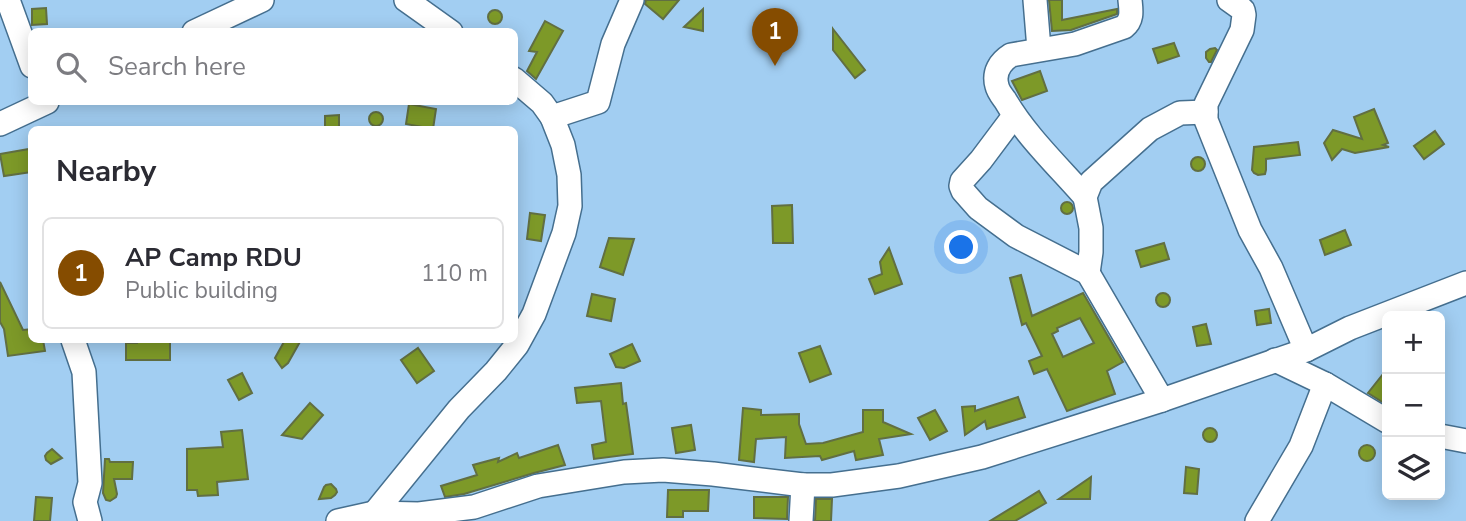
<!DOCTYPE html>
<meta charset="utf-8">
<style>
:root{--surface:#fff;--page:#f7f7f7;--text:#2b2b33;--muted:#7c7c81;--line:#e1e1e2;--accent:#854c00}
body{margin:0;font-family:"Nunito Sans",sans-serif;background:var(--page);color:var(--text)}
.controls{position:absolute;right:21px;bottom:21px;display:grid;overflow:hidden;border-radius:10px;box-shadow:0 4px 18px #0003}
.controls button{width:63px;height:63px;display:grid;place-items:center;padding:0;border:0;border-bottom:2px solid var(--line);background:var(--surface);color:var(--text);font:35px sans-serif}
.you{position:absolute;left:962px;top:248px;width:24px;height:24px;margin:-18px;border:5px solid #fff;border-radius:50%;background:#1a73e8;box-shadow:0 0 0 10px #1a73e833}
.badge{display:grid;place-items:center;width:46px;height:46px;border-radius:50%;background:var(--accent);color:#fff;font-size:23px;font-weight:700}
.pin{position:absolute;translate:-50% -58px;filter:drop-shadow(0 2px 4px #0008)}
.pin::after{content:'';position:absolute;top:37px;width:24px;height:21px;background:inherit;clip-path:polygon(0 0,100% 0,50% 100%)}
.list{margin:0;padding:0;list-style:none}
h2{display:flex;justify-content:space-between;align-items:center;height:91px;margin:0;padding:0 28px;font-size:30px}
h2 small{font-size:23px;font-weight:400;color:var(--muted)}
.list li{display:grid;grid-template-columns:46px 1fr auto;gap:21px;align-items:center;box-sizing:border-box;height:112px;margin:0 14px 14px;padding:0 14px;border:2px solid var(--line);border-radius:10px}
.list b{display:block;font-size:26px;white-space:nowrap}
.list p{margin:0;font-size:23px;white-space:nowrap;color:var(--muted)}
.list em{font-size:23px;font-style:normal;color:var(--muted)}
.icon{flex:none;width:38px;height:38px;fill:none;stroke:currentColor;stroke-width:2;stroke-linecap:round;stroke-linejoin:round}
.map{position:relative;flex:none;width:1466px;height:521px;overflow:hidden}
.search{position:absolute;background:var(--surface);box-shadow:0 4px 18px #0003;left:28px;top:28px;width:490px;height:77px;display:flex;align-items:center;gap:18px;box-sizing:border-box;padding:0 24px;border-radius:10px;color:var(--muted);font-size:26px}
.panel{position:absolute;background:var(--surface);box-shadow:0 4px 18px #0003;left:28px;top:126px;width:490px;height:217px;border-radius:10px}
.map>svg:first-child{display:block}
.building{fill:#7d9928;stroke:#616f42;stroke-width:2;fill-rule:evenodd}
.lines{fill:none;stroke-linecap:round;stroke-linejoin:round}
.minor-casing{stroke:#456f8f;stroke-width:26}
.minor{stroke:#fff;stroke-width:23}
</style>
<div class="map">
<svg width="1466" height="521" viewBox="0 0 1466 521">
<rect width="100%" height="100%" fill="#a2cef2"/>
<g class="building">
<polygon points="646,0 679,0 663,19 645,4"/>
<polygon points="1049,0 1062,0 1062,20 1117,9 1117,14 1071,30 1052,31"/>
<polygon points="46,8 47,24 32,25 32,9"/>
<polygon points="703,9 703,31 684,27"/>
<circle cx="495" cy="17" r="7"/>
<polygon points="545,21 563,31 536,79 527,71 537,52 529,51"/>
<polygon points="833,29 865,70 855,78 833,50"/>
<polygon points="1174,43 1179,56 1158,63 1153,49"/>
<polygon points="1215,48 1217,50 1211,62 1209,62 1206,58 1206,52 1210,49"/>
<polygon points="1040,71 1047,91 1022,100 1012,81"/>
<polygon points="409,104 436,109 433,129 406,124"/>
<polygon points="1374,109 1388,143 1383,145 1389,147 1355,153 1342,149 1332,160 1324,143 1333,130 1362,139 1354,117"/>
<circle cx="376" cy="119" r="7"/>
<polygon points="339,115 339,129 325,129 325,116"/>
<polygon points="1435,131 1444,144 1424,159 1414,146"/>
<polygon points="1298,142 1300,155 1266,159 1266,170 1265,174 1258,175 1254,173 1252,170 1254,147"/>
<polygon points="29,149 32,172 4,176 0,154"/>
<circle cx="1198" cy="164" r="7"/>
<circle cx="1067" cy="208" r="6"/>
<polygon points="792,205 793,243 773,243 772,206"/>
<polygon points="530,213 545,215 541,241 527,239"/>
<polygon points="1345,230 1351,245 1325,255 1320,240"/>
<polygon points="609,238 634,239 623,275 600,267"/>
<polygon points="1164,243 1169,259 1141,267 1136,251"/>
<polygon points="889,248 902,284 875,294 869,279 882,274 880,262"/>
<path d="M1021,275l11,41 51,-23 40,69 -16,9 8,23 -48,17 -20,-42 -13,5 -5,-13 13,-5 -16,-33 -4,2 -12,-47zM1080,318l14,25 -31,14 -11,-23 6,-3 -1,-3z"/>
<polygon points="0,282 23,330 32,329 32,340 43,340 45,351 8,356 4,329 0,322"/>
<circle cx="1163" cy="300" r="7"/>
<polygon points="592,294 615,299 611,321 587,316"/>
<polygon points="1269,309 1271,323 1257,325 1255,311"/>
<polygon points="1206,324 1211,344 1197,346 1193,327"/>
<polygon points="137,340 170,340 170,360 126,360 126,343 137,343"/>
<polygon points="285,340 301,340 288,363 282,368 275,358"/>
<polygon points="632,344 640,361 624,368 616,367 610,354"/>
<polygon points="820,346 831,374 810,382 799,353"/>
<polygon points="418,348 434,371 417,383 401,360"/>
<polygon points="1387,369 1387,405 1368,393"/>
<polygon points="242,373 252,393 239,400 228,380"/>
<polygon points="621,383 623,404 626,403 633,454 594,459 592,445 606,442 601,401 577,403 575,388"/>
<polygon points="1018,397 1025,417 987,429 985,421 965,435 962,407 975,406 975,411"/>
<polygon points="310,403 323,415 302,439 282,435"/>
<polygon points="743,408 761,410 761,415 799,414 799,424 806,444 823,443 863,432 863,410 883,410 883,422 911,434 879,439 883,455 856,460 854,451 822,460 820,456 785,458 786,437 756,439 754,462 739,460"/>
<polygon points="935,410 947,431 930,440 918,418"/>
<polygon points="691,425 695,450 676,453 672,428"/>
<circle cx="1210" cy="435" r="7"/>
<polygon points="242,430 248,479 217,482 218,495 198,496 197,490 187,490 187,449 223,447 221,432"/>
<polygon points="558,445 565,465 534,473 464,494 445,497 441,486 477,475 473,465 499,458 498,462 517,453 519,458"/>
<circle cx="1367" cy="453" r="8"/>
<polygon points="52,449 62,458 51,464 46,460 45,456 47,453"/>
<polygon points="105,459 109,459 110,462 133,462 132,479 114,479 117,494 116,497 110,501 106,500 103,493"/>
<polygon points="1186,467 1199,469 1197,494 1184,493"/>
<polygon points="1091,477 1090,499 1059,499"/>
<polygon points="331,484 336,489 337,492 335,495 331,498 319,499 324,487 326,485"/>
<polygon points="668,490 709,490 708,511 683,511 683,517 667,517"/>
<polygon points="1039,491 1046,503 1015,521 990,521"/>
<polygon points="36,497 52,498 50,521 34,521"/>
<polygon points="754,497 788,497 787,519 754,518"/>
<polygon points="816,499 832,499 831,521 815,521"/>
</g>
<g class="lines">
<defs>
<g id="minor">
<polyline points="8,0 32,66"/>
<polyline points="406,0 451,32"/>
<polyline points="1035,0 1039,49"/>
<polyline points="1229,0 1243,10 1244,15 1242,30 1206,104 1206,120 1250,230 1271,268 1306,350"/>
<polyline points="194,32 262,0"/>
<polyline points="514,79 542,103 552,117 598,102 613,44 632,0"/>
<polyline points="1014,116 981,160 962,181 961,186 963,191 978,208 1016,236 1088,273 1162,400"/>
<polyline points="0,124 47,102"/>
<path d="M1085,197c-27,-31 -59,-61 -80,-97 -3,-4 -7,-9 -8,-14 -4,-14 3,-24 14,-31l64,-11 49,-17c9,-7 7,-17 6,-27"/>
<polyline points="1088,273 1091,252 1091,228 1085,197 1091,182 1150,129 1180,113 1206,112"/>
<polyline points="73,340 84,372 90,483 85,502 90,521"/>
<polyline points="1275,360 1325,384 1387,421"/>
<polyline points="1440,436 1466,441"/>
<polyline points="338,521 374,513 419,514 474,507 538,486 624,472 663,470 713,474 803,485 832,485 899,476 982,457 1162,400 1306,350 1350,328 1466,283"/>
<polyline points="368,521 459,409 496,371 517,345 534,314 564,233 570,206 569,175 563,145 552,117"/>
<polyline points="801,521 803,485"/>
<polyline points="1257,521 1301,446 1325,384"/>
</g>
</defs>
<use href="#minor" class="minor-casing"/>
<use href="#minor" class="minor"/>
</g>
</svg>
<div class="controls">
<button>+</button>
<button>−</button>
<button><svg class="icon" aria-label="layers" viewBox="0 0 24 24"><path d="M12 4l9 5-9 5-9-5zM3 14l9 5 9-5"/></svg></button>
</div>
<div class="you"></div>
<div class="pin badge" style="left:775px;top:66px">1</div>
<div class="search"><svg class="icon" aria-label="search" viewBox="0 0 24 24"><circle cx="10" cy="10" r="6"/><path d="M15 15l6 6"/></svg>Search here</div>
<section class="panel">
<h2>Nearby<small></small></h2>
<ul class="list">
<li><span class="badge">1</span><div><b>AP Camp RDU</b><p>Public building</p></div><em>110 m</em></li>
</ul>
</section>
</div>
